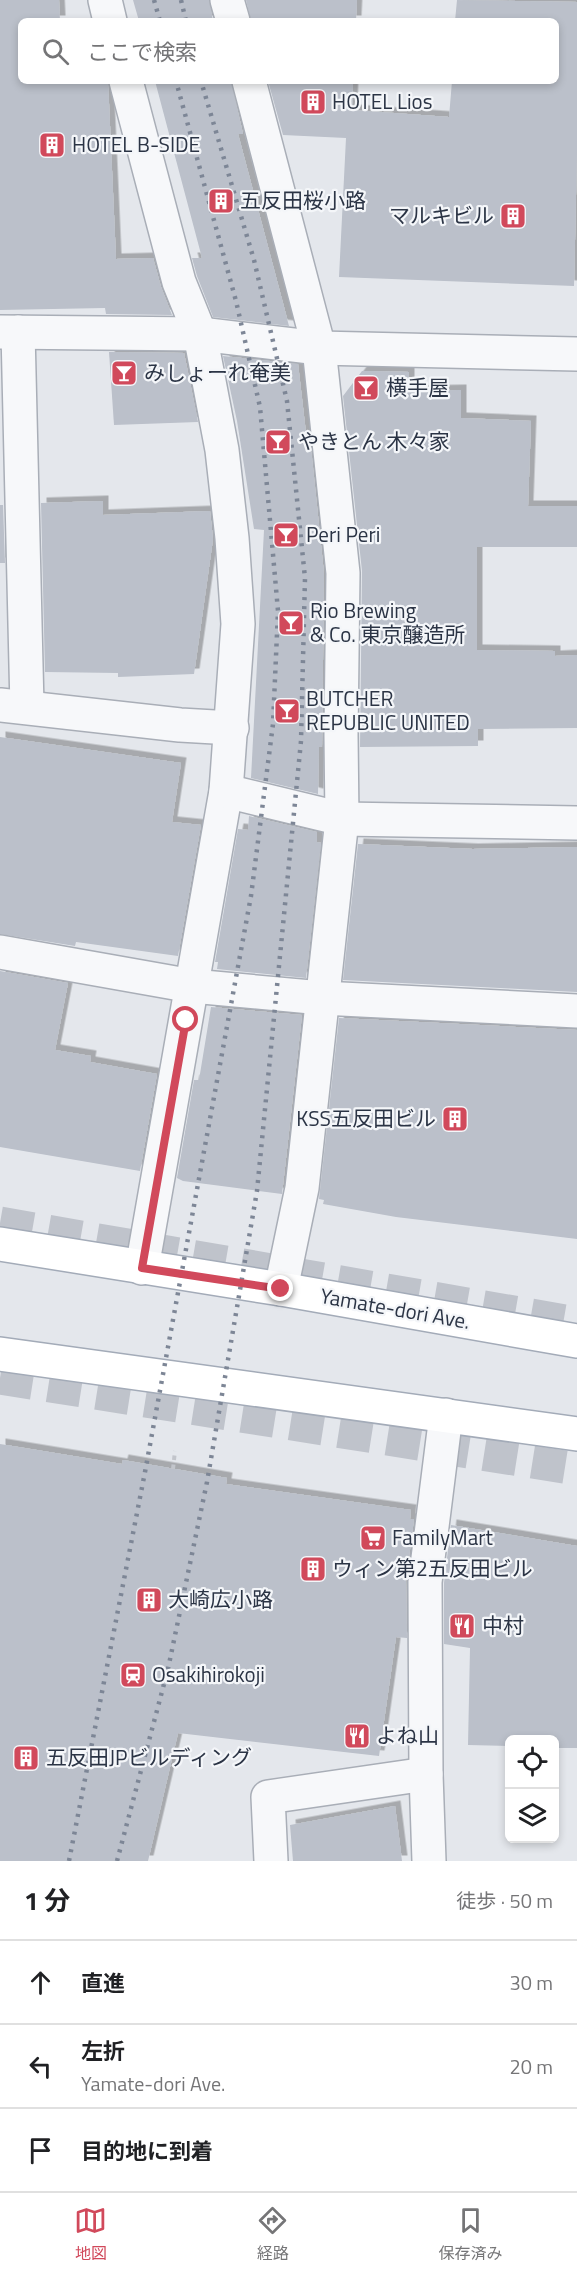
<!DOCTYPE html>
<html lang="ja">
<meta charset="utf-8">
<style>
:root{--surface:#fff;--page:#f6f6f6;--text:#202124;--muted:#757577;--line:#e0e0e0;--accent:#d1495b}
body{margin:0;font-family:"Titillium Web","Noto Sans JP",sans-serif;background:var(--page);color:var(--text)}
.controls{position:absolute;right:18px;bottom:18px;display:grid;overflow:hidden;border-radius:9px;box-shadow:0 3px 9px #0003}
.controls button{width:54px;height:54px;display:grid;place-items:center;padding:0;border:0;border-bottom:2px solid var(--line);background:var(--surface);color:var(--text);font:30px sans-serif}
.stop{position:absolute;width:18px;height:18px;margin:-14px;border:4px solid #d1495b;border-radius:50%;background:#fff}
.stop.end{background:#d1495b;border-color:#fff;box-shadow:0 2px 6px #0008}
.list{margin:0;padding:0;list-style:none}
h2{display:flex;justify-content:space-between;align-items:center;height:78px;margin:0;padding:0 24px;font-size:26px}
h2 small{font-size:20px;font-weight:400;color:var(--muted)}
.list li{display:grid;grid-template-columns:39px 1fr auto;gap:18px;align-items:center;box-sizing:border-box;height:84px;padding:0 24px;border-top:2px solid var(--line)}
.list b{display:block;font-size:22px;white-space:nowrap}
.list p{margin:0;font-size:20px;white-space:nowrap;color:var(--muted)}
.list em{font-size:20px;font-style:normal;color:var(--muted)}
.icon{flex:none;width:33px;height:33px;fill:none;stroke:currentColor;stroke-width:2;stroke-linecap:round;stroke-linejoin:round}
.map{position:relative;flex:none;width:577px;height:1861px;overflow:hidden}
.search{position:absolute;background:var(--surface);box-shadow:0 3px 9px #0003;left:18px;right:18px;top:18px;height:66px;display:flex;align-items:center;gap:15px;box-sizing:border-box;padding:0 21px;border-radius:9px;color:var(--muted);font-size:22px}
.sheet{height:330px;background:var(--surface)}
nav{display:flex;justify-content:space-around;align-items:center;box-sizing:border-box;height:84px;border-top:2px solid var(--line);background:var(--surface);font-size:16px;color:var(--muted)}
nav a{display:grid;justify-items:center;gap:3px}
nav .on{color:var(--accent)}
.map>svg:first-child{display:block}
.building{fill:#bbc0ca;filter:url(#shadow)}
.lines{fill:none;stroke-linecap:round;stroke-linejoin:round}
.highway-tunnel{stroke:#bfc3cb;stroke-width:33;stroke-dasharray:33 16;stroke-linecap:butt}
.minor-casing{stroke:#a9aeb7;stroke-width:36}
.major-casing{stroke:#a3abb8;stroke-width:36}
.path{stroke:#c2c5cb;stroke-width:4;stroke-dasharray:4.5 4.5;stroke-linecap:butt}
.minor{stroke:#f7f8fa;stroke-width:33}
.major{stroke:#fff;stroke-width:33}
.rail{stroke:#7d8696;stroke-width:4.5;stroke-dasharray:3 6;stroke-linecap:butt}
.route{stroke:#d1495b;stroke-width:8}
.labels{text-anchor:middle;stroke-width:4.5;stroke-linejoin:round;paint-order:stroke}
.poi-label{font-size:21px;fill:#2b3445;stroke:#f4f6f9;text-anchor:start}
.street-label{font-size:21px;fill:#2b3445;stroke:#f4f6f9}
</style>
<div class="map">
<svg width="577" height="1861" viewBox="0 0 577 1861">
<defs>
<filter id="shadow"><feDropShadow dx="5.5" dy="-5.5" stdDeviation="0" flood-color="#0004"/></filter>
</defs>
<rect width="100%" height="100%" fill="#e4e7ec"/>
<g class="building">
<polygon points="0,0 59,0 60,21 21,21 21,81 108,81 116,259 153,258 161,287 172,315 106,314 105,308 0,310"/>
<polygon points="133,0 209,0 213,21 139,21"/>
<polygon points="246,0 357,0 356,21 251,21"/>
<polygon points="457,0 577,2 577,150 574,286 339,277 346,138 283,135 268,81 353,81 352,110 449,117 452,81 556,81 556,21 455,21"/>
<polygon points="155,81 231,81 243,134 238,134 289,326 213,317 197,276 192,258 202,258"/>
<polygon points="109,352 184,353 198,422 114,425"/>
<polygon points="223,356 298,364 307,442 310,438 324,574 322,747 319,747 318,794 251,778 264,530 254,529 237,421"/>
<polygon points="362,371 409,372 409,391 461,390 461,418 531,421 528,506 577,506 577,547 477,547 477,650 555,651 555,656 577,655 577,728 478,729 478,746 360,747 362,571 343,396"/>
<polygon points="103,501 103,515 210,511 213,539 194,674 118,677 118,673 45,672 41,503"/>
<polygon points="0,505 3,505 5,563 0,563"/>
<polygon points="0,737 181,763 172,822 201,825 178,956 76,942 75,946 0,934"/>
<polygon points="249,816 317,832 317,842 321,843 306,978 217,969 218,962 215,962 238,829 248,830"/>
<polygon points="358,844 473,849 577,847 577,992 343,980"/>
<polygon points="0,971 68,983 55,1050 91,1056 90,1062 157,1074 140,1171 0,1147"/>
<polygon points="211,1007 302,1015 282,1194 183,1181 177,1178 194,1080 199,1080"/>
<polygon points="339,1018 577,1030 577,1239 396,1217 323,1204 324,1200 319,1199"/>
<polygon points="0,1444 122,1464 123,1460 227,1478 226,1484 411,1510 410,1519 414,1519 406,1580 407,1638 396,1637 379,1756 178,1733 148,1861 0,1861"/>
<polygon points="451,1525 577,1546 577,1748 555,1748 555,1740 510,1740 510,1746 468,1745 470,1648 444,1644 444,1583"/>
<polygon points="395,1806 402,1861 293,1861 290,1825"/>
</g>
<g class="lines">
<g class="highway-tunnel">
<polyline points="0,1223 577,1323"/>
<polyline points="0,1378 577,1469"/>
</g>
<defs>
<g id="minor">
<polyline points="105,0 110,21"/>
<polyline points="227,0 233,21"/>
<polyline points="126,81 179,282 200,334 222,450 232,538 238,624 226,791 142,1268"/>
<polyline points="249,81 319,348 343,573 341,735 342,819 302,1188 281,1289"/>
<polyline points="0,332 200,334 319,348 577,354"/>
<polyline points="18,332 27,707"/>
<polyline points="0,705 180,725 232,728"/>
<polyline points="226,791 342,819 577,823"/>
<polyline points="0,952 192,986 322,998 577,1011"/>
<polyline points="271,1861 268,1797 426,1774"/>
<polyline points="429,1861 426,1774 425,1582 446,1415"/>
</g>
<g id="major">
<polyline points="0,1244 281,1289 577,1341"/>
<polyline points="0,1354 577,1434"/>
</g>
</defs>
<use href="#minor" class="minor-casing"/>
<use href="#major" class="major-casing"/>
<polyline class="path" points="173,1469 175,1451"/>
<use href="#minor" class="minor"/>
<use href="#major" class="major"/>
<g class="rail">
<polyline points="154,0 160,21"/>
<polyline points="181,0 186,21"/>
<polyline points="69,1861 145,1472 251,896 273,724 278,611 260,407 236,301 176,81"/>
<polyline points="117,1861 168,1669 207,1482 257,1191 301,741 305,578 287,401 254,260 201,81"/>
</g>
</g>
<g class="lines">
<polyline class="route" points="186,1020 142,1268 281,1289"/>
</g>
<defs>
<symbol id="building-square" viewBox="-11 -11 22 22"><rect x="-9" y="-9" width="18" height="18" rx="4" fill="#d1495b" stroke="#f4f6f9"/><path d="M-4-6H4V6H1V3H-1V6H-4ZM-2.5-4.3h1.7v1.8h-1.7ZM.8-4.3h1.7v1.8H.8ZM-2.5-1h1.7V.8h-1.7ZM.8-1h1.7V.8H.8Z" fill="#fff"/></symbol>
<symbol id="bar-square" viewBox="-11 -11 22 22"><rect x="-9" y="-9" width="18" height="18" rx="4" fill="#d1495b" stroke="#f4f6f9"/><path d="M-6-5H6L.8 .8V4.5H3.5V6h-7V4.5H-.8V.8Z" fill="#fff"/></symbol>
<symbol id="supermarket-square" viewBox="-11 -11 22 22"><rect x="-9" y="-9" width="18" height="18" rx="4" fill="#d1495b" stroke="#f4f6f9"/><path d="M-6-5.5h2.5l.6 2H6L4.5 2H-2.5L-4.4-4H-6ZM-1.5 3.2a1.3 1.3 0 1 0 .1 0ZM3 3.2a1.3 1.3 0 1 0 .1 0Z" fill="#fff"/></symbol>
<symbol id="restaurant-square" viewBox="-11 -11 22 22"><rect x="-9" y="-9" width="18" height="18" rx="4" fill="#d1495b" stroke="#f4f6f9"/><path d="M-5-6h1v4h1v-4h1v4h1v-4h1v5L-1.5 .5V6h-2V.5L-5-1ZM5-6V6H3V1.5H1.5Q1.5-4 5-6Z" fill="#fff"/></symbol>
<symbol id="station-square" viewBox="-11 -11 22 22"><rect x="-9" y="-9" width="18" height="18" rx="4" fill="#d1495b" stroke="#f4f6f9"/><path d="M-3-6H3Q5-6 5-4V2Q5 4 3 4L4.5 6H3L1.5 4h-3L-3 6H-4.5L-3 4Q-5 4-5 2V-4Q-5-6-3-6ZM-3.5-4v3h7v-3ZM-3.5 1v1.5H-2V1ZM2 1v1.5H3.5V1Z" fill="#fff"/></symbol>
</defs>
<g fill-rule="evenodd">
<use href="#building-square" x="298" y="87" width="30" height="30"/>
<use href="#building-square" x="37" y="130" width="30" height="30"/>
<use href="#building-square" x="206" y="186" width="30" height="30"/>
<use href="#building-square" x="498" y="201" width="30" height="30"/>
<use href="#bar-square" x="109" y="358" width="30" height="30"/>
<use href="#bar-square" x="351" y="373" width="30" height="30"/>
<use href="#bar-square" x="263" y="427" width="30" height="30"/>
<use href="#bar-square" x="271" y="520" width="30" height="30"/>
<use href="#bar-square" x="276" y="608" width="30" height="30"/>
<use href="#bar-square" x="272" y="696" width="30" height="30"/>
<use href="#building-square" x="440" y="1104" width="30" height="30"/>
<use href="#supermarket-square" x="358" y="1523" width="30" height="30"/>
<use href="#building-square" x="298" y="1554" width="30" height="30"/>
<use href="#building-square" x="134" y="1585" width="30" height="30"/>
<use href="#restaurant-square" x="447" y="1611" width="30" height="30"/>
<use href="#station-square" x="118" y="1660" width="30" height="30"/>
<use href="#restaurant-square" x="342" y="1721" width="30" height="30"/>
<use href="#building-square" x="11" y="1743" width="30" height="30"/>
</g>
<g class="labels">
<g class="poi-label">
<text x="332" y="109">HOTEL Lios</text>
<text x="72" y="152">HOTEL B-SIDE</text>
<text x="240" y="208">五反田桜小路</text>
<text x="494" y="223" text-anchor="end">マルキビル</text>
<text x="144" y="380">みしょーれ奄美</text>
<text x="386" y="395">横手屋</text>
<text x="298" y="449">やきとん 木々家</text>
<text x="306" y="542">Peri Peri</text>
<text x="310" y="618">Rio Brewing<tspan x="310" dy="24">&amp; Co. 東京醸造所</tspan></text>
<text x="306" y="706">BUTCHER<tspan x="306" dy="24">REPUBLIC UNITED</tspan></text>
<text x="436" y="1126" text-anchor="end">KSS五反田ビル</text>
<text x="392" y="1545">FamilyMart</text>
<text x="332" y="1576">ウィン第2五反田ビル</text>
<text x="168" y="1607">大崎広小路</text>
<text x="482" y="1633">中村</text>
<text x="152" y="1682">Osakihirokoji</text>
<text x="376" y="1743">よね山</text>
<text x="46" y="1765">五反田JPビルディング</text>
</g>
<g class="street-label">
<text transform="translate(395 1309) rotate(10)" y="7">Yamate-dori Ave.</text>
</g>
</g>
</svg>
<div class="controls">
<button><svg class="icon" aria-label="locate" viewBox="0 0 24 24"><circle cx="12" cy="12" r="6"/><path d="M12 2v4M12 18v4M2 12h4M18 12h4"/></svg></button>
<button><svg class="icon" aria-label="layers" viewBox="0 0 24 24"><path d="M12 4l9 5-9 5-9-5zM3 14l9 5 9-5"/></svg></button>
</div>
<div class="stop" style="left:186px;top:1020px"></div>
<div class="stop end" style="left:281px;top:1289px"></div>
<div class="search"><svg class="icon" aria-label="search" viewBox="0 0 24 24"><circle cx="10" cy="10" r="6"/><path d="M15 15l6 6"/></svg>ここで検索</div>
</div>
<section class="sheet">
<h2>1 分<small>徒歩 · 50 m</small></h2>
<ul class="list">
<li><svg class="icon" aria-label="ahead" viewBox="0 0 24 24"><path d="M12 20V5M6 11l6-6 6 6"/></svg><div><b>直進</b></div><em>30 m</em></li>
<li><svg class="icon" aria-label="left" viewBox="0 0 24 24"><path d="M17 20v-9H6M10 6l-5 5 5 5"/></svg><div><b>左折</b><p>Yamate-dori Ave.</p></div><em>20 m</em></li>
<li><svg class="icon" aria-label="arrive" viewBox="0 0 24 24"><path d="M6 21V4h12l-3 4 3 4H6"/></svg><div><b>目的地に到着</b></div></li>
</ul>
</section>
<nav>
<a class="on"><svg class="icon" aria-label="map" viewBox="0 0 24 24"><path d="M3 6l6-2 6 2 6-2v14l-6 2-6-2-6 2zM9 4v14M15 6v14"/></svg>地図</a>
<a><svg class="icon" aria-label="directions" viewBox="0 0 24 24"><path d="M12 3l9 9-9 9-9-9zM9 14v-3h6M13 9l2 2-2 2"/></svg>経路</a>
<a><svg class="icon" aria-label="saved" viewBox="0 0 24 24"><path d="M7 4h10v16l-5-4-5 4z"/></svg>保存済み</a>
</nav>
